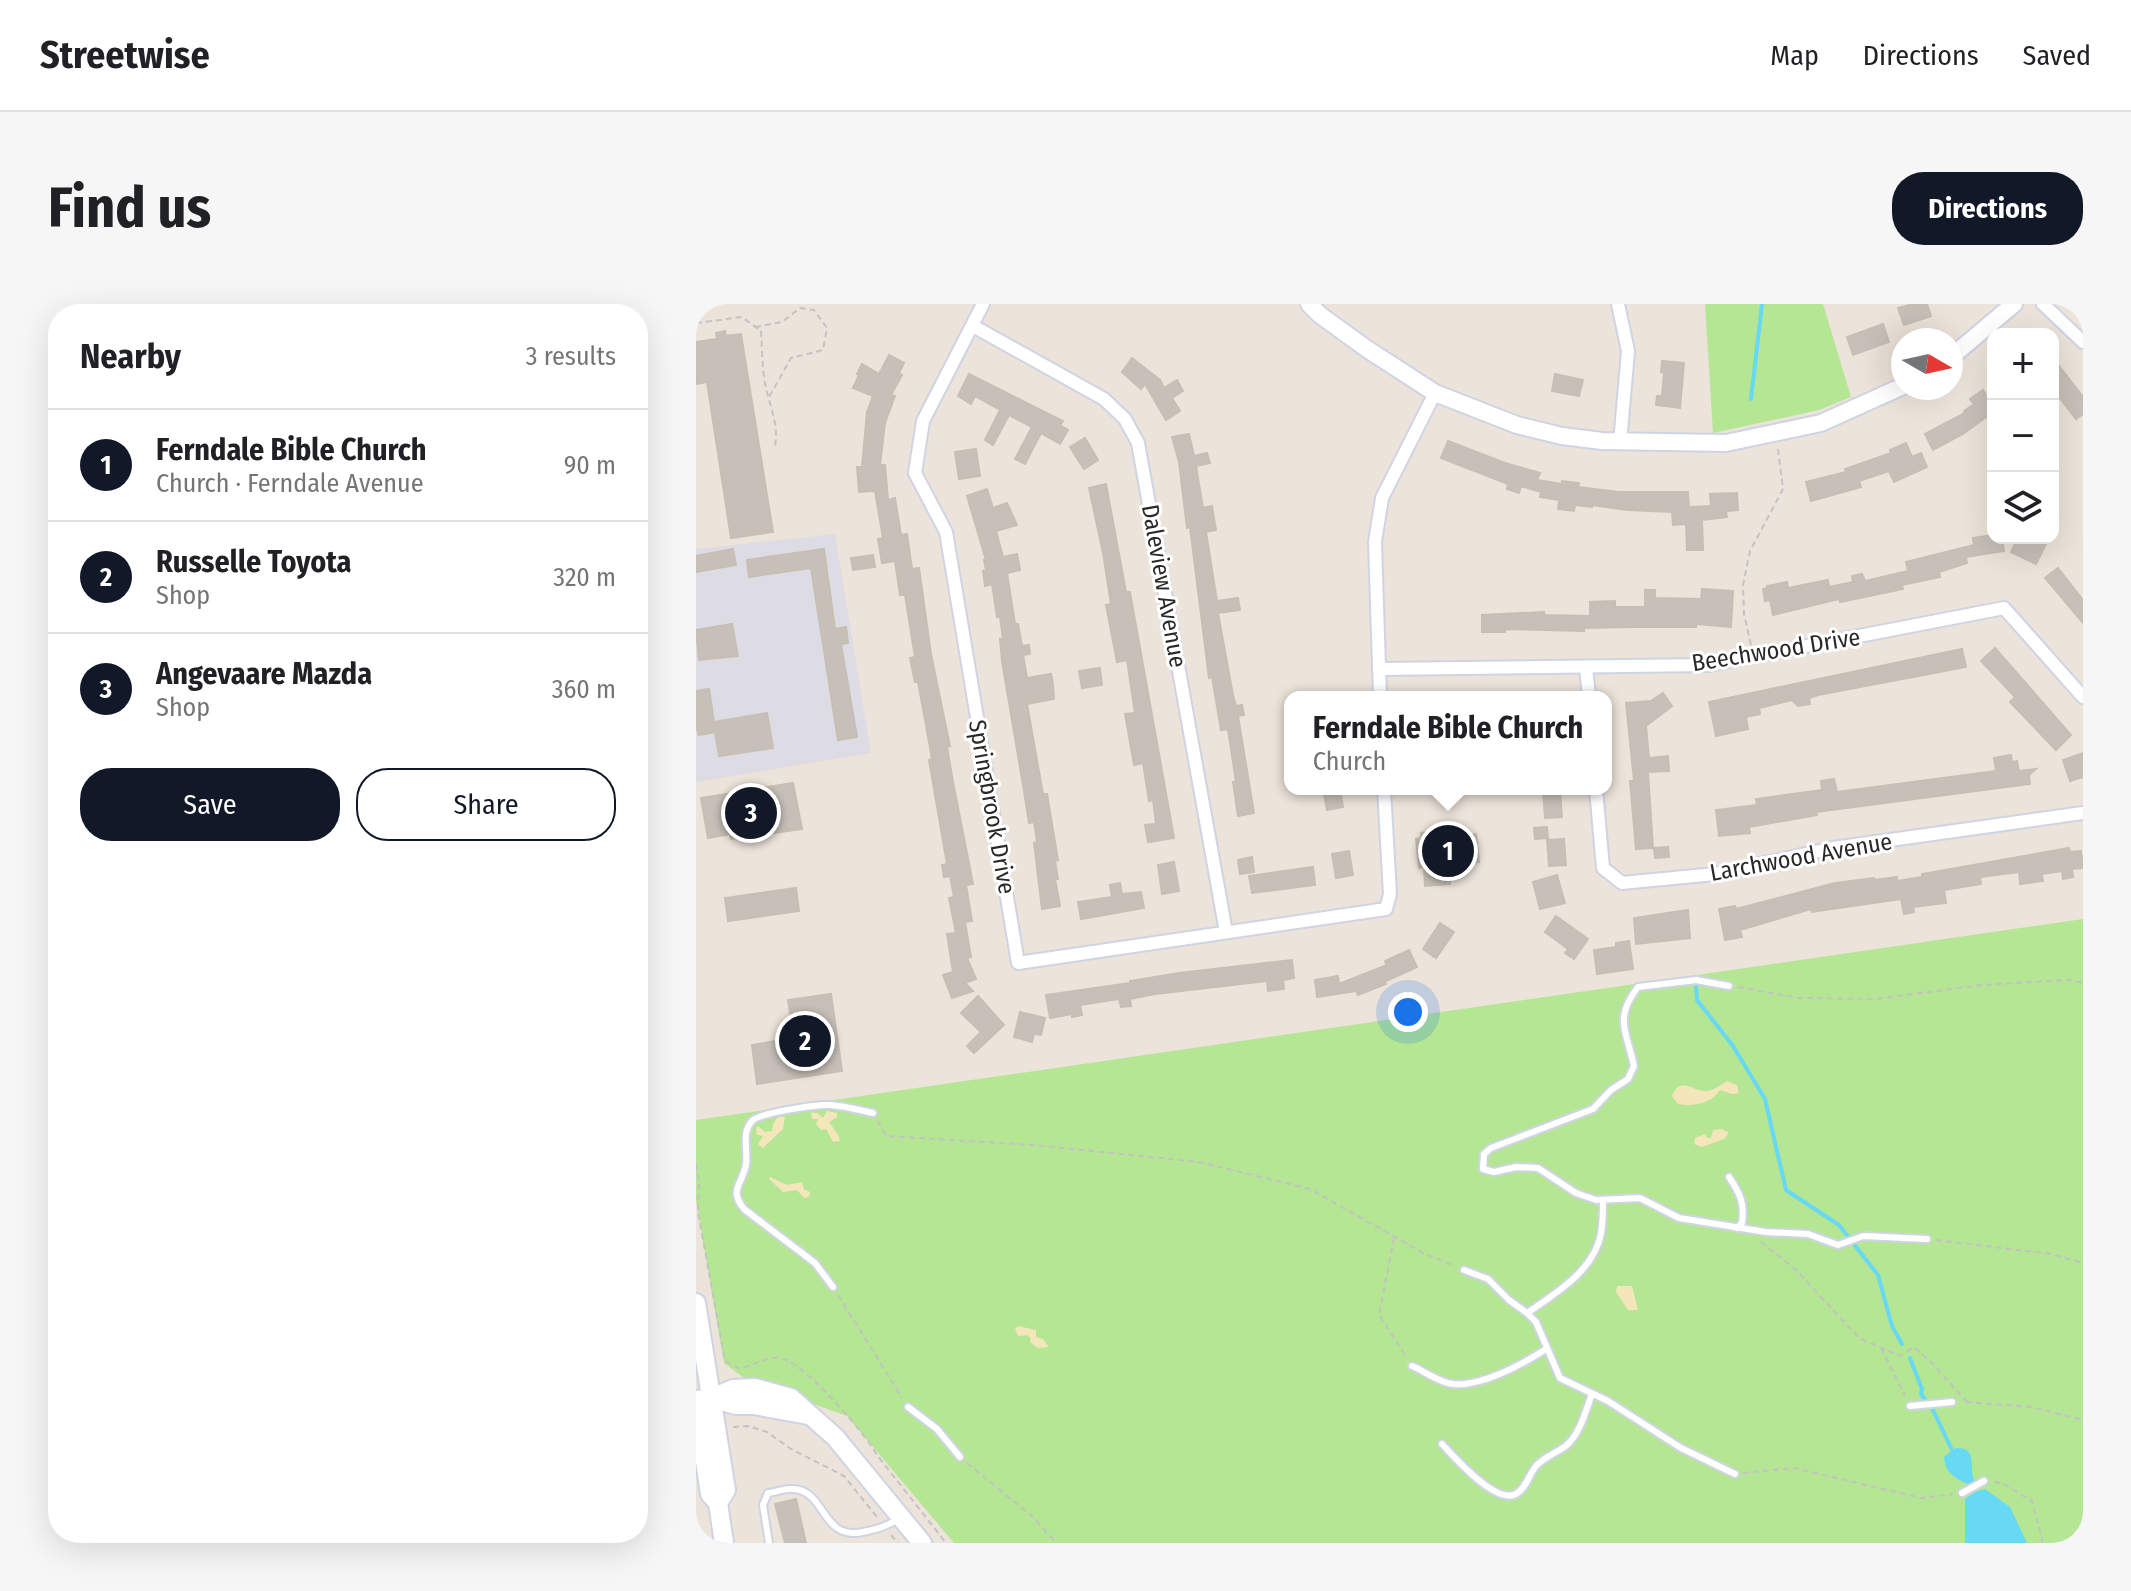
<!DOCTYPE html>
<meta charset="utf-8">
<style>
:root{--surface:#fff;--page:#f6f6f6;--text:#202124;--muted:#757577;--line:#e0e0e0;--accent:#111827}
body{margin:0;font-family:"Fira Sans Condensed",sans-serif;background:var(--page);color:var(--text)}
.controls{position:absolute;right:24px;top:24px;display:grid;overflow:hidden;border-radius:16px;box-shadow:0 8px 32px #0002}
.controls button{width:72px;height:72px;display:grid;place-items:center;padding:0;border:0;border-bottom:2px solid var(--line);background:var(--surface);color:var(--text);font:40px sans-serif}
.compass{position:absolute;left:1195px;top:24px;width:72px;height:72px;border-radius:50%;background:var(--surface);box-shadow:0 8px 32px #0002;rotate:99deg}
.you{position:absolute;left:712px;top:708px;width:28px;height:28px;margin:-20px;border:6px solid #fff;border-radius:50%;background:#1a73e8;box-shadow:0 0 0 12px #1a73e833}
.badge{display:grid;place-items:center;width:52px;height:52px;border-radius:50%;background:var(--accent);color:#fff;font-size:26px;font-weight:700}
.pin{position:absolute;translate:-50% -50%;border:4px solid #fff;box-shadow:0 2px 8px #0006}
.popup{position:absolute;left:588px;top:387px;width:328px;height:104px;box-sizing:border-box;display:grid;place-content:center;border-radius:16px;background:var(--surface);filter:drop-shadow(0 2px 6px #0005);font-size:26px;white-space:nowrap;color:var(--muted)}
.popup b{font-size:30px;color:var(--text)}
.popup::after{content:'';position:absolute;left:50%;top:100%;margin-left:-16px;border:16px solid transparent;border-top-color:var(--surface)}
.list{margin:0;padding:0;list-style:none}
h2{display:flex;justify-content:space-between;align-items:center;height:104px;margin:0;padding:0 32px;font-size:34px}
h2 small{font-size:26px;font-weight:400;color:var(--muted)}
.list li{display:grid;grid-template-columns:52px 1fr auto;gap:24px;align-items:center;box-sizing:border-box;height:112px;padding:0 32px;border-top:2px solid var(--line)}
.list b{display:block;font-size:30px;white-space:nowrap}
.list p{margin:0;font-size:26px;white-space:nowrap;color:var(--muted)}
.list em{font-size:26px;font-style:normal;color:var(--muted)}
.actions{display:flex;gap:16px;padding:24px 32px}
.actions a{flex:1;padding:18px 0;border:2px solid var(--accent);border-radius:32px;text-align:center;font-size:28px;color:var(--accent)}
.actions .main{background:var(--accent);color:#fff}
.icon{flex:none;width:44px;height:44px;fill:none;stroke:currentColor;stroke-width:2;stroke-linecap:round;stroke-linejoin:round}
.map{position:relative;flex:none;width:1387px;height:1239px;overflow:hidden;border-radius:32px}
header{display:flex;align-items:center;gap:48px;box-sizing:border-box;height:112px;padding:0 40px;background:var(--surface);border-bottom:2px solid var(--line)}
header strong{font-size:38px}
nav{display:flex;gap:44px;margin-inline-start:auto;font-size:28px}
.intro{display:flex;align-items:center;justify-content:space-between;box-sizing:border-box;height:192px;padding:0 48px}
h1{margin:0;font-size:56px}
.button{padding:20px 36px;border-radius:32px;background:var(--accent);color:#fff;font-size:28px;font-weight:700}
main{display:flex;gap:48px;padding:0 48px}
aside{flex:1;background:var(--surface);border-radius:32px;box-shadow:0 8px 32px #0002}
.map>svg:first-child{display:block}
.industrial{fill:#dddbe4}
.green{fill:#b5e693}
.sand{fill:#f3e6ba}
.water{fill:#67d9f4}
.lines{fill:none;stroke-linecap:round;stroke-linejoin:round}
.stream{stroke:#67d9f4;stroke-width:4}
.building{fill:#c7c0b9;stroke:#c7bfb3;stroke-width:2}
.service-casing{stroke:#cfd4e3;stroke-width:10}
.minor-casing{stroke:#cfd4e3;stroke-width:16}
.tertiary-casing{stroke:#cfd4e3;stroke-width:20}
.secondary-casing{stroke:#cfd4e3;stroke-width:22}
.path{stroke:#c3c3c3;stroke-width:2;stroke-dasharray:6 4;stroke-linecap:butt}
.service{stroke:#fff;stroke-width:6}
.minor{stroke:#fff;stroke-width:12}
.tertiary{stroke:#fff;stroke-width:16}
.secondary{stroke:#fff;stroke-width:18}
.labels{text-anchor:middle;stroke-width:6;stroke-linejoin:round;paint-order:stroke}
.street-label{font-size:24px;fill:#292929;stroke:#fff}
</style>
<header>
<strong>Streetwise</strong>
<nav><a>Map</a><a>Directions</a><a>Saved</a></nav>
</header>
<div class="intro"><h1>Find us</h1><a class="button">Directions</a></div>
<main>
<aside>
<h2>Nearby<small>3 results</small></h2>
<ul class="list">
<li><span class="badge">1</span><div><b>Ferndale Bible Church</b><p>Church · Ferndale Avenue</p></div><em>90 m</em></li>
<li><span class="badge">2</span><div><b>Russelle Toyota</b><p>Shop</p></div><em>320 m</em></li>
<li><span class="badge">3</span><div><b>Angevaare Mazda</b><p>Shop</p></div><em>360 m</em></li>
</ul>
<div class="actions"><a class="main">Save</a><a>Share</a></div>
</aside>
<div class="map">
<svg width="1387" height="1239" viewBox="0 0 1387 1239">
<rect width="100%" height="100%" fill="#ece3da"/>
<polygon class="industrial" points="139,230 175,449 0,478 0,245"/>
<g class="green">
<polygon points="1009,0 1127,0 1155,93 1123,106 1017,129"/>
<polygon points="1387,615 1387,1239 258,1239 151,1112 51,1076 28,1059 0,896 0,816"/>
</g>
<g class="sand">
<path d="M1031,777l10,4 2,8 -7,1 -12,-4c-8,13 -26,17 -42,14l-6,-8c9,-22 21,-3 36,-5 6,-1 14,-7 19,-10z"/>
<polygon points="131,807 141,809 141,813 133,818 143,832 144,837 137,838 130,825 125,826 120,820 122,815 116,815 115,809 121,809 127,814"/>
<polygon points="82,813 89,813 87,825 67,844 62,840 67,832 61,831 60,825 62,822 69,828 76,827 77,820"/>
<polygon points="1026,825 1033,829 1028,835 1006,843 998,840 999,834 1009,830 1011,834 1015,834 1017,826"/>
<polygon points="74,873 91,881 106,878 108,885 114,888 113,893 108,894 101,886 87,888 73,875"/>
<polygon points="921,982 936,982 942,1006 932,1006 920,988"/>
<polygon points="322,1022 340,1026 340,1033 347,1035 353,1043 342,1044 334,1038 335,1035 332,1031 322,1032 319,1025"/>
</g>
<g class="water">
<path d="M1260,1144c23,-1 12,21 19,34l-8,2c-13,-7 -22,-11 -23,-27z"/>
<polygon points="1289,1185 1314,1203 1331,1239 1269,1239 1269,1195 1279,1188"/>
</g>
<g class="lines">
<g class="stream">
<polyline points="1055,95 1066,0"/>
<polyline points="1000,683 1001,696 1037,742 1069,795 1090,886 1143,921 1182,971 1196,1022 1206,1040"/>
<polyline points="1214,1054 1226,1085 1225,1090 1236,1104 1257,1148"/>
</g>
</g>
<g class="building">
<polygon points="1217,0 1231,0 1235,12 1208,21 1202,4"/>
<polygon points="1187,20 1193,38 1157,51 1151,33"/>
<polygon points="29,27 30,32 45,30 77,228 35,234 11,78 0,80 0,38 21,35 20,29"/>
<polygon points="193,51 208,59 203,69 206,71 195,91 199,92 189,119 184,161 189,161 192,196 199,194 205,231 211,230 216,265 223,264 235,350 254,442 251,443 257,478 277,580 270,581 276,617 269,618 275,653 271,654 280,675 269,679 277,687 256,694 247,671 257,668 251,630 260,629 253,594 258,593 254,572 248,573 246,561 251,560 233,456 236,455 230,421 222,378 219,378 214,354 219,353 209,291 204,291 199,257 186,259 182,235 187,234 179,187 163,188 161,163 166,163 171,108 177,92 157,84 163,71 161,70 166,60 183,70"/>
<polygon points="436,54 464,76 468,84 481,76 487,87 476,94 484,107 470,116 449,80 445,85 426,68"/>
<polygon points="1357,54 1387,93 1387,110 1380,115 1357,85"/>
<polygon points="966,57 988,59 984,104 960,101 961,92 966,92 968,69 965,68"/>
<polygon points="273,70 367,117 364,121 372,126 364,140 345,129 329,160 319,155 336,123 313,111 297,141 289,136 304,106 279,92 275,100 262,92"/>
<polygon points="859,70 887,76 883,92 856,87"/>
<polygon points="1287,86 1297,102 1297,108 1267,130 1237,146 1229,130 1269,109 1268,107 1278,100 1274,95"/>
<polygon points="493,130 498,152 511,149 514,159 500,162 507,204 516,202 520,226 510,228 521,297 542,294 544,306 522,309 537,391 540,402 546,401 548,411 542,412 558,509 542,512 537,478 540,478 532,425 525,426 516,373 513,374 494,223 491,224 483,158 476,133"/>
<polygon points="389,134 402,156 388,165 374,143"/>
<polygon points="752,137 809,159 844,169 841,176 866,180 866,177 883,179 882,183 923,188 992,188 993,203 1015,202 1014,190 1041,189 1042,206 1030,207 1031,213 1006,216 1007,246 991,246 990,220 977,221 976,208 931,206 896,201 896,203 879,201 878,207 862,205 863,196 844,193 845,188 825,182 823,189 811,185 812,180 745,154"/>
<polygon points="1210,139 1216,153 1225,149 1231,163 1198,178 1193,167 1163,177 1165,183 1115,197 1110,178 1150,168 1149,165 1195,149 1194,146"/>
<polygon points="280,145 284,172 263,175 259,148"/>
<polygon points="410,180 430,288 434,288 478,534 452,538 449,521 460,520 457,496 453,497 447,459 438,461 429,410 439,409 431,356 421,358 410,301 415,300 407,249 393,184"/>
<polygon points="291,185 297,204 311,199 321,221 300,227 307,253 321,250 324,266 311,269 319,320 322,320 326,342 333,341 334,350 327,351 331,374 355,370 357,380 358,395 331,400 347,490 351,490 362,556 359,557 362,575 359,575 364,602 346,605 338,539 341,538 338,518 333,519 328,487 306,357 304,335 307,335 304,313 301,313 296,280 289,282 287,267 290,266 288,256 290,256 271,192"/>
<polygon points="1297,231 1297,234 1306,234 1308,247 1270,253 1271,259 1243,268 1244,273 1206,281 1207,285 1144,298 1143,295 1077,311 1074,296 1069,297 1067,285 1071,284 1071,282 1091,278 1092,284 1132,276 1133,283 1157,278 1156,272 1166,270 1169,277 1212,267 1210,258 1278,241 1277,234"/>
<polygon points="1322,234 1353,234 1340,260 1315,248"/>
<polygon points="37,245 40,261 0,268 0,252"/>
<polygon points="128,245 139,325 150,323 152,339 145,340 161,433 142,436 115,264 53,273 51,256"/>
<polygon points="177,251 179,263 157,266 155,254"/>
<polygon points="1362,264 1387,296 1387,319 1349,274"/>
<polygon points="1006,285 1037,287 1035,323 1000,320 1000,323 936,323 888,324 888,327 809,325 809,328 786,328 786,311 848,308 848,311 894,312 894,298 919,297 919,303 949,303 949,286 959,286 959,294 1005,295"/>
<polygon points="36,320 42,352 3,356 0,326"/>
<polygon points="1299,344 1375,431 1360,446 1314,398 1319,393 1285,357"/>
<polygon points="1266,345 1270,363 1122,391 1113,394 1114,400 1102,402 1096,396 1063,404 1064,410 1050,413 1052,425 1020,432 1013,398"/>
<polygon points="404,364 406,381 386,384 383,367"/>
<polygon points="13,385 18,418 71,409 77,444 23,452 19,428 3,431 0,422 0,387"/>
<polygon points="967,389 976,402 950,422 953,454 972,452 973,467 952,468 957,544 940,545 934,477 938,477 930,399 955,397"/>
<polygon points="1387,449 1387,473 1374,477 1367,456"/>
<polygon points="1315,451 1316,458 1321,457 1323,467 1340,465 1333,471 1334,480 1120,508 1121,511 1053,523 1054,529 1023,532 1020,506 1061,501 1060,495 1126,486 1125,477 1138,475 1141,488 1300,467 1298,454"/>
<polygon points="97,479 106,525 35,535 34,530 12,534 5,494"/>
<polygon points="627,485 644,485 647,503 631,506"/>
<polygon points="847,485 864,488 866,513 849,514"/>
<polygon points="851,523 852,534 839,535 838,524"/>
<polygon points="744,527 745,533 780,530 783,558 752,561 754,580 729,582 728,563 723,564 720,535 725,534 725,529"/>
<polygon points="868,535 870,561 853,562 851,536"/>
<polygon points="972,543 973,553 959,554 958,544"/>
<polygon points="1373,544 1374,548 1385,547 1387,564 1376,565 1377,573 1367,575 1366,567 1346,570 1347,577 1324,580 1323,568 1284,573 1285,580 1248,586 1250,599 1217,603 1218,608 1208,610 1205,595 1116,608 1115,605 1044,626 1046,633 1029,636 1023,605 1039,602 1040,605 1139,579 1178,574 1179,576 1201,573 1201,577 1226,573 1226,570"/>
<polygon points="653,547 657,571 640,574 636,550"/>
<polygon points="556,553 558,568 544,570 542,556"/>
<polygon points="478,558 483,587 466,590 462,561"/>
<polygon points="617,563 619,581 556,589 553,572"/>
<polygon points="861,571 869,599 844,605 837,578"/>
<polygon points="424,579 426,590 445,588 448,604 385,615 382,598 416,593 414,581"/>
<polygon points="100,584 103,607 32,617 29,594"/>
<polygon points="992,606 994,634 940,640 938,614"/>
<polygon points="860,612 892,635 878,655 869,649 872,645 849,628"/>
<polygon points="744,619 758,628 740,654 727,645"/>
<polygon points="933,637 937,665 901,670 898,646 920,643 920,639"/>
<polygon points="713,646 721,663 688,678 690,680 662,691 660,687 621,693 619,676 642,672 643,680 691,661 689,657"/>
<polygon points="596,656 598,674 587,676 588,685 572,687 571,677 459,690 434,695 435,702 425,703 423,695 384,701 386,711 376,713 376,710 354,714 350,691 434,679 434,677 483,669"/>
<polygon points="135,690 146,767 61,780 56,741 98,734 92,696"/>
<polygon points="282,692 308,721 278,749 271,742 285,728 265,709"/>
<polygon points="324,708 349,714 345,731 338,730 336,738 318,733"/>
<polygon points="100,1195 110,1239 89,1239 79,1200"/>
</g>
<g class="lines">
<defs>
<g id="service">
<path d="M1033,682l-33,-6 -58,7c-25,32 -11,45 -4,79l-6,13 -17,11 -18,19 -102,39 -7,6 -1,15 11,3 22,-5 22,1 38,25 20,7 44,-2 39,20 87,14 42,2 30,11 25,-9 64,3"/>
<path d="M1033,873c11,16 16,27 13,46l-5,5"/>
<polyline points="768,966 792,975 813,996 831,1009 840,1018 864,1074 912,1097 985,1144 1039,1170"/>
<path d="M137,983l-18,-24 -71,-54c-16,-20 -1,-25 2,-45 2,-14 -5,-31 6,-43 7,-8 65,-17 78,-16 15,1 29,5 43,8"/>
<path d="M831,1009c28,-19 68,-43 74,-80 2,-10 2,-22 2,-32"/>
<path d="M716,1062c12,5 28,17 41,18 28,3 70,-20 93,-35"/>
<polyline points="1214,1102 1256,1098"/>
<polyline points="212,1103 241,1125 264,1153"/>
<path d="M746,1140c13,14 54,61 74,50 11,-6 13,-21 21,-29 9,-9 22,-13 31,-21 13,-13 18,-34 24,-50"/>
<polyline points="1266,1189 1288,1177"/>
<path d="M73,1239l-6,-38 5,-12c8,-1 18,-5 25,-4 33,1 28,52 70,43 13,-3 23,-5 35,-13"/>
</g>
<g id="minor">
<polyline points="287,0 227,117 219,169 250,228 322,659 690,605 694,590 688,485"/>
<polyline points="922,0 932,47 924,139"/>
<polyline points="1347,0 1387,38"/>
<polyline points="277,22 408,95 429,115 442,139 530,628"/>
<polyline points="890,363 893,393"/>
<polyline points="683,365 1013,361 1308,304 1387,393"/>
<polyline points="684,393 679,238 686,194 739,89"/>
<polyline points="900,485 907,564 926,579 1019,570 1137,544 1387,509"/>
</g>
<g id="tertiary">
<polyline points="613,0 624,11 671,45 739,89 821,121 866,132 906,137 1030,139 1125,119 1207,82"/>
<polyline points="1255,53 1318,0"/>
</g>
<g id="secondary">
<polyline points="0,999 30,1186 22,1199"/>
<polyline points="16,1094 40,1101 58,1101 112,1111"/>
<polyline points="0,1096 16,1094 37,1085 59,1084 95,1094 139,1133 226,1239"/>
<polyline points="0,1098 14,1190 22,1199 28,1239"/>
</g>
</defs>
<use href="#service" class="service-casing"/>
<use href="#minor" class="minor-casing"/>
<use href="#tertiary" class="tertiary-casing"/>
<use href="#secondary" class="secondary-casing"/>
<g class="path">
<path d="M0,19l46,-6 19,14c1,17 1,35 4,52 4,23 14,39 10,63"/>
<polyline points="59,23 86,18 104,4 118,6 131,24 127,46 95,54 73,93"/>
<polyline points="1055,341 1048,310 1047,281 1054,247 1087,185 1082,145"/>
<polyline points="1042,683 1103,694 1179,695 1286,681 1372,676 1387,679"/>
<polyline points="182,817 190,832 338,841 503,858 614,885 729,950 759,962"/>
<path d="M0,860l3,18 -1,30 27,149 13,7c15,-1 27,-12 42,-10 23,3 85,75 97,97l69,88"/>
<polyline points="698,934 683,1011 711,1054"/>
<polyline points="1240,936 1355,950 1387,959"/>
<polyline points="1065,938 1100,966 1163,1034 1204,1052 1218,1043 1237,1060 1271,1098"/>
<polyline points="142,991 206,1094"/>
<polyline points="1185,1044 1209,1092"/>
<polyline points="1270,1098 1335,1103 1387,1116"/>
<polyline points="37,1123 52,1122 71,1128 95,1145 148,1172 181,1213"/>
<polyline points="271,1159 338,1214 360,1239"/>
<polyline points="1047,1169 1098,1164 1225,1194 1257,1190"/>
<polyline points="1298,1178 1306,1179 1336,1197 1347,1239"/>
<polyline points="195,1231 202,1239"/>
</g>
<use href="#service" class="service"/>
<use href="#minor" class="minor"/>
<use href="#tertiary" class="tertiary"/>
<use href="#secondary" class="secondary"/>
</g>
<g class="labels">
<g class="street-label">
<text transform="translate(468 282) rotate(80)" y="8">Daleview Avenue</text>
<text transform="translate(1080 346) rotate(-9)" y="8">Beechwood Drive</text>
<text transform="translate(296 503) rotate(80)" y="8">Springbrook Drive</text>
<text transform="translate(1105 553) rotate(-10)" y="8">Larchwood Avenue</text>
</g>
</g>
</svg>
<div class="controls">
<button>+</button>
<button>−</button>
<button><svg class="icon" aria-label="layers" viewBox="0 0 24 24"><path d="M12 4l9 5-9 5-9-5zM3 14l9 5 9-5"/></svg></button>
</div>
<svg class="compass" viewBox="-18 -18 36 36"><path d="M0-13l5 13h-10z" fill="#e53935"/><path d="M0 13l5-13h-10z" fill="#757577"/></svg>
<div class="you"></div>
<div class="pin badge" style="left:752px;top:547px">1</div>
<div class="popup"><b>Ferndale Bible Church</b>Church</div>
<div class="pin badge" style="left:109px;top:737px">2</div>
<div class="pin badge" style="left:55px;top:509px">3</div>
</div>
</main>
